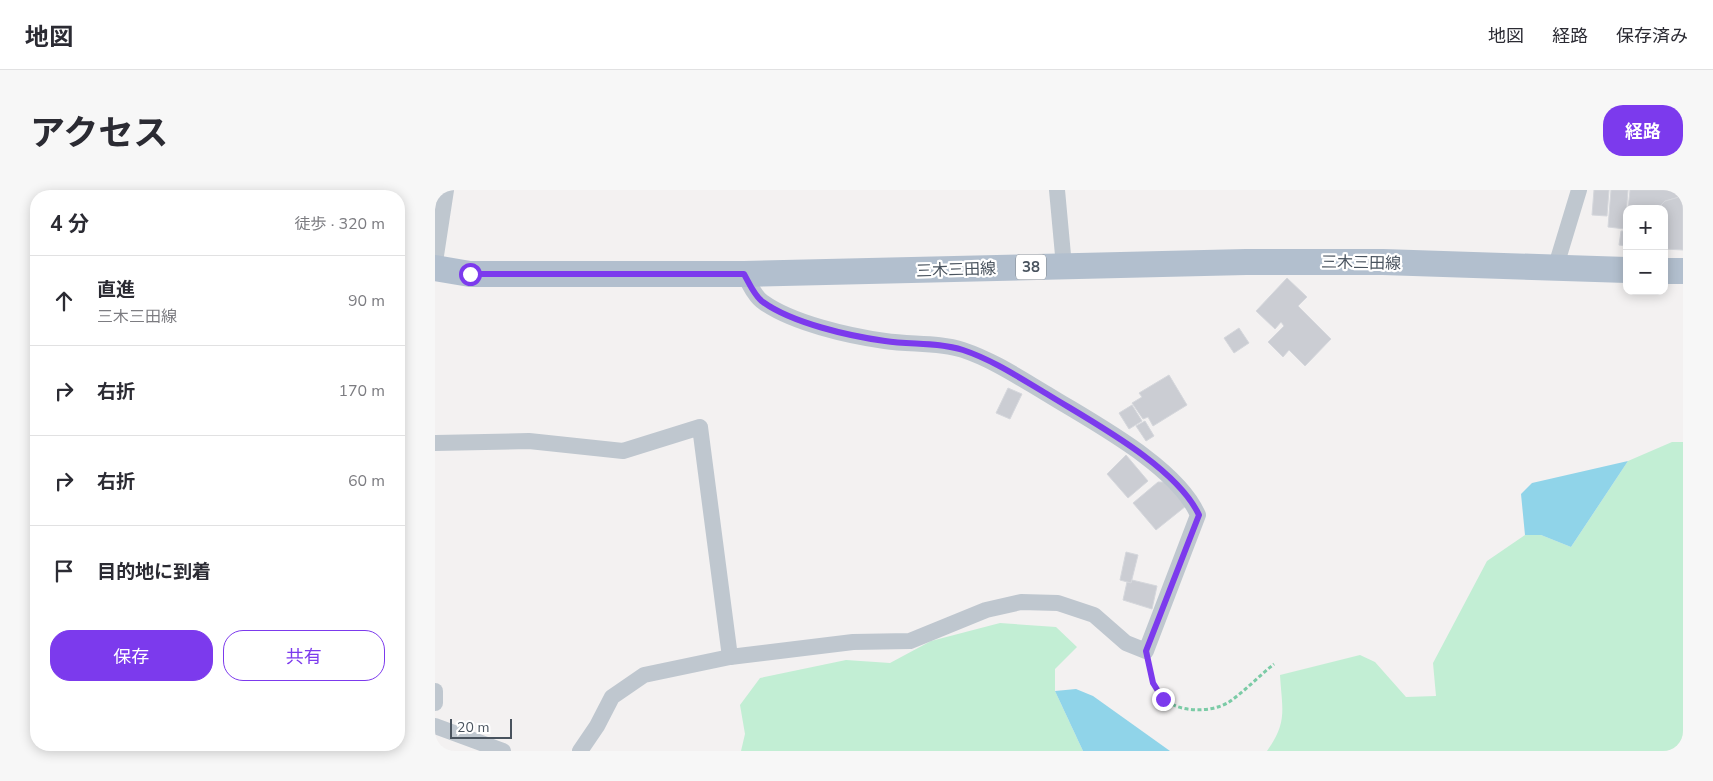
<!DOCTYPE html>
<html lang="ja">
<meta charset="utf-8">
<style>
:root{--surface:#fff;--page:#f7f7f7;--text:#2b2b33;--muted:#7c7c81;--line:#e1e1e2;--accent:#7c3aed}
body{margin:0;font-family:"Nunito Sans","Noto Sans JP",sans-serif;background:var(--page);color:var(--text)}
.controls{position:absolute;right:15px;top:15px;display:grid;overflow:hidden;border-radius:10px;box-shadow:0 2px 12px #0003}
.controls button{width:45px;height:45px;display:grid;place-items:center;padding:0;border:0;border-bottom:1px solid var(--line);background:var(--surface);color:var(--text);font:25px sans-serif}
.scale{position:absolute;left:15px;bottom:12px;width:62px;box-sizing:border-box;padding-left:5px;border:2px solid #49535e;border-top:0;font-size:14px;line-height:18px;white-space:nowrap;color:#49535e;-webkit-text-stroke:4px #fff;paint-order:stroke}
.stop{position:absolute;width:15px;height:15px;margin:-11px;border:4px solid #7c3aed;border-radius:50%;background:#fff}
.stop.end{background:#7c3aed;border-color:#fff;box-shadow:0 1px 5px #0008}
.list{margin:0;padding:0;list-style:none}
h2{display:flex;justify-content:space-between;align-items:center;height:65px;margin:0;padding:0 20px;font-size:21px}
h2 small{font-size:16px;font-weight:400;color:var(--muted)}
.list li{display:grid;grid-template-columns:32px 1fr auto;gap:15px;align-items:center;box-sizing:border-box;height:90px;padding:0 20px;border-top:1px solid var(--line)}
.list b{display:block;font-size:19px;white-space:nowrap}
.list p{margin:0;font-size:16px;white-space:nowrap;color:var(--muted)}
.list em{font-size:16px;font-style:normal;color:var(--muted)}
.actions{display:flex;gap:10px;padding:15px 20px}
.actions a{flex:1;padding:11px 0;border:1px solid var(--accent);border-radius:20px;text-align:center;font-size:18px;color:var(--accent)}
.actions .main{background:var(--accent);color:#fff}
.icon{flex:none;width:28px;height:28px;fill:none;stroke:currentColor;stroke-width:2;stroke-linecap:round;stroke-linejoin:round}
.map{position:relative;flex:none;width:1248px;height:561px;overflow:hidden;border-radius:20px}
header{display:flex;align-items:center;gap:30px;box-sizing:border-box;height:70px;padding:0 25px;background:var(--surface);border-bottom:1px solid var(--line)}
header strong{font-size:24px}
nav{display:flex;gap:28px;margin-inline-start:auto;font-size:18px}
.intro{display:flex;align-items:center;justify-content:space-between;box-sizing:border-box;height:120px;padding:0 30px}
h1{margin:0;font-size:35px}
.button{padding:12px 22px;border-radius:20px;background:var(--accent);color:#fff;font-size:18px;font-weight:700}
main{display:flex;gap:30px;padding:0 30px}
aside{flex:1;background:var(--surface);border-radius:20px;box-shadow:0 2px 12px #0003}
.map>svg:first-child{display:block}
.green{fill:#c2eed4}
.water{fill:#90d4e9}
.building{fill:#cbcdd3;stroke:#d5d7dc}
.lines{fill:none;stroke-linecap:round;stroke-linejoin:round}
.path{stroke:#7bcba6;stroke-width:3;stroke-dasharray:4 2.5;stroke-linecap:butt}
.minor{stroke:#bfc7cf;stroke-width:16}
.primary{stroke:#b2bfce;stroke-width:26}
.route{stroke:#7c3aed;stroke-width:6}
.labels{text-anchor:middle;stroke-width:4.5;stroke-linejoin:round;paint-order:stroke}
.shield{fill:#fff;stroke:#80878e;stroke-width:1}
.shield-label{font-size:15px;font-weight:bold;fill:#49535e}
.street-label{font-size:16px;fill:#49535e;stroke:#fff}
</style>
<header>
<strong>地図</strong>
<nav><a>地図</a><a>経路</a><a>保存済み</a></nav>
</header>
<div class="intro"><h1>アクセス</h1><a class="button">経路</a></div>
<main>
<aside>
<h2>4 分<small>徒歩 · 320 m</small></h2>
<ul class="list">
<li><svg class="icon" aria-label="ahead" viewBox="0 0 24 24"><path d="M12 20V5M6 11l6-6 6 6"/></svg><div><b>直進</b><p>三木三田線</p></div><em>90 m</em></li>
<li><svg class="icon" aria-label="right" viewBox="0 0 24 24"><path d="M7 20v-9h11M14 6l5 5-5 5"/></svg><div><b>右折</b></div><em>170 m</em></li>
<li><svg class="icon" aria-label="right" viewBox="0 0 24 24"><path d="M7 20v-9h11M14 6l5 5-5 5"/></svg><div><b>右折</b></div><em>60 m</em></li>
<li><svg class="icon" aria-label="arrive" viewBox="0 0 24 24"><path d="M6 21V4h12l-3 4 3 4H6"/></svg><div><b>目的地に到着</b></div></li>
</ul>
<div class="actions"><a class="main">保存</a><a>共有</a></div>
</aside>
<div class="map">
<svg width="1248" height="561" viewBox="0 0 1248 561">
<rect width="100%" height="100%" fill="#f3f1f1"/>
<g class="green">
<path d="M1237,252h11v309h-416c21,-29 15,-42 13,-76l80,-20 15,7 31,35 30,-1 -3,-33 54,-102 38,-26h16l30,12 57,-86z"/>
<polygon points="565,433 621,437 642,457 620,479 620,501 648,561 306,561 310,544 305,515 325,488 411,470 455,473 496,451"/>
</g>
<g class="water">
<polygon points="1193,271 1136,357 1106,345 1090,345 1086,304 1097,293"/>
<polygon points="641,499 658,506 735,561 648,561 620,501"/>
</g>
<g class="building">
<polygon points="1159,0 1174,0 1172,26 1157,25"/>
<polygon points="1176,0 1193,0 1190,39 1173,37"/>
<polygon points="1195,0 1248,0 1248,6 1230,11 1226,19 1193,19"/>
<polygon points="1248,6 1248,60 1229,59 1229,19 1226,19 1226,15 1230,11"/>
<polygon points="1192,39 1192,65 1190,65 1190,56 1184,55 1186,41 1192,41"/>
<polygon points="852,88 872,107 863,116 896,149 870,176 854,160 848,167 833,152 849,136 846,132 840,139 821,121"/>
<polygon points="804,138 814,153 799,163 789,148"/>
<polygon points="734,185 752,215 718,236 713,227 708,229 697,213 707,207 704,203"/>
<polygon points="573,198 587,204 575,229 561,223"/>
<polygon points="697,215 707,231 694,239 684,223"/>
<polygon points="710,231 719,246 711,251 701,236"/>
<polygon points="691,265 713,291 693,308 672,284"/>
<polygon points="723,292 731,292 751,316 721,340 698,313"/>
<polygon points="691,362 703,365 696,393 685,390"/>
<polygon points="697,390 722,396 717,419 688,410 692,392 696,393"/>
</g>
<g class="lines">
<path class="path" d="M715,477c2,11 4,23 13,31 15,15 49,15 66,4 16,-11 30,-26 45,-38"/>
<g class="minor">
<polyline points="622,0 629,76"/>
<polyline points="0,72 11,0"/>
<polyline points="1120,79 1144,0"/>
<polyline points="0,253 94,251 188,261 265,237 295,467"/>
<polyline points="0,501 0,513"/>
<polyline points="0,536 68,561"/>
<path d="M145,561l17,-25 15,-29 32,-22 86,-18 123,-15 57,-1 76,-31 35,-8 37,1 36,12 32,28 20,8 52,-136c-21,-49 -106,-93 -151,-121 -27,-16 -54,-34 -84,-44 -25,-8 -52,-5 -78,-9 -36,-5 -93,-18 -122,-39 -8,-5 -14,-19 -19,-28"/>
</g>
<g class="primary">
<polyline points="0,78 35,84 309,84 811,72 948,72 1192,80"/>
<polyline points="1229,81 1248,81"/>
</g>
</g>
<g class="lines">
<path class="route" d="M35,84h274c5,9 11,23 19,28 29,21 86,34 122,39 26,4 53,1 78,9 30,10 57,28 84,44 45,28 129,72 152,121l-53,136 7,32 10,16"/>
</g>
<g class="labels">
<rect class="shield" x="581" y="64.5" width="30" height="25" rx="4"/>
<g class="shield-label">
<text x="596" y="82">38</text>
</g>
<g class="street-label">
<text transform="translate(926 72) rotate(1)" y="6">三木三田線</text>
<text transform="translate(521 79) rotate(-2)" y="6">三木三田線</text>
</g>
</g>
</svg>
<div class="controls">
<button>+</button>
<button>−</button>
</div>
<div class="scale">20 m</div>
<div class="stop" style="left:35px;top:84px"></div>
<div class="stop end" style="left:728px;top:509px"></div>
</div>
</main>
